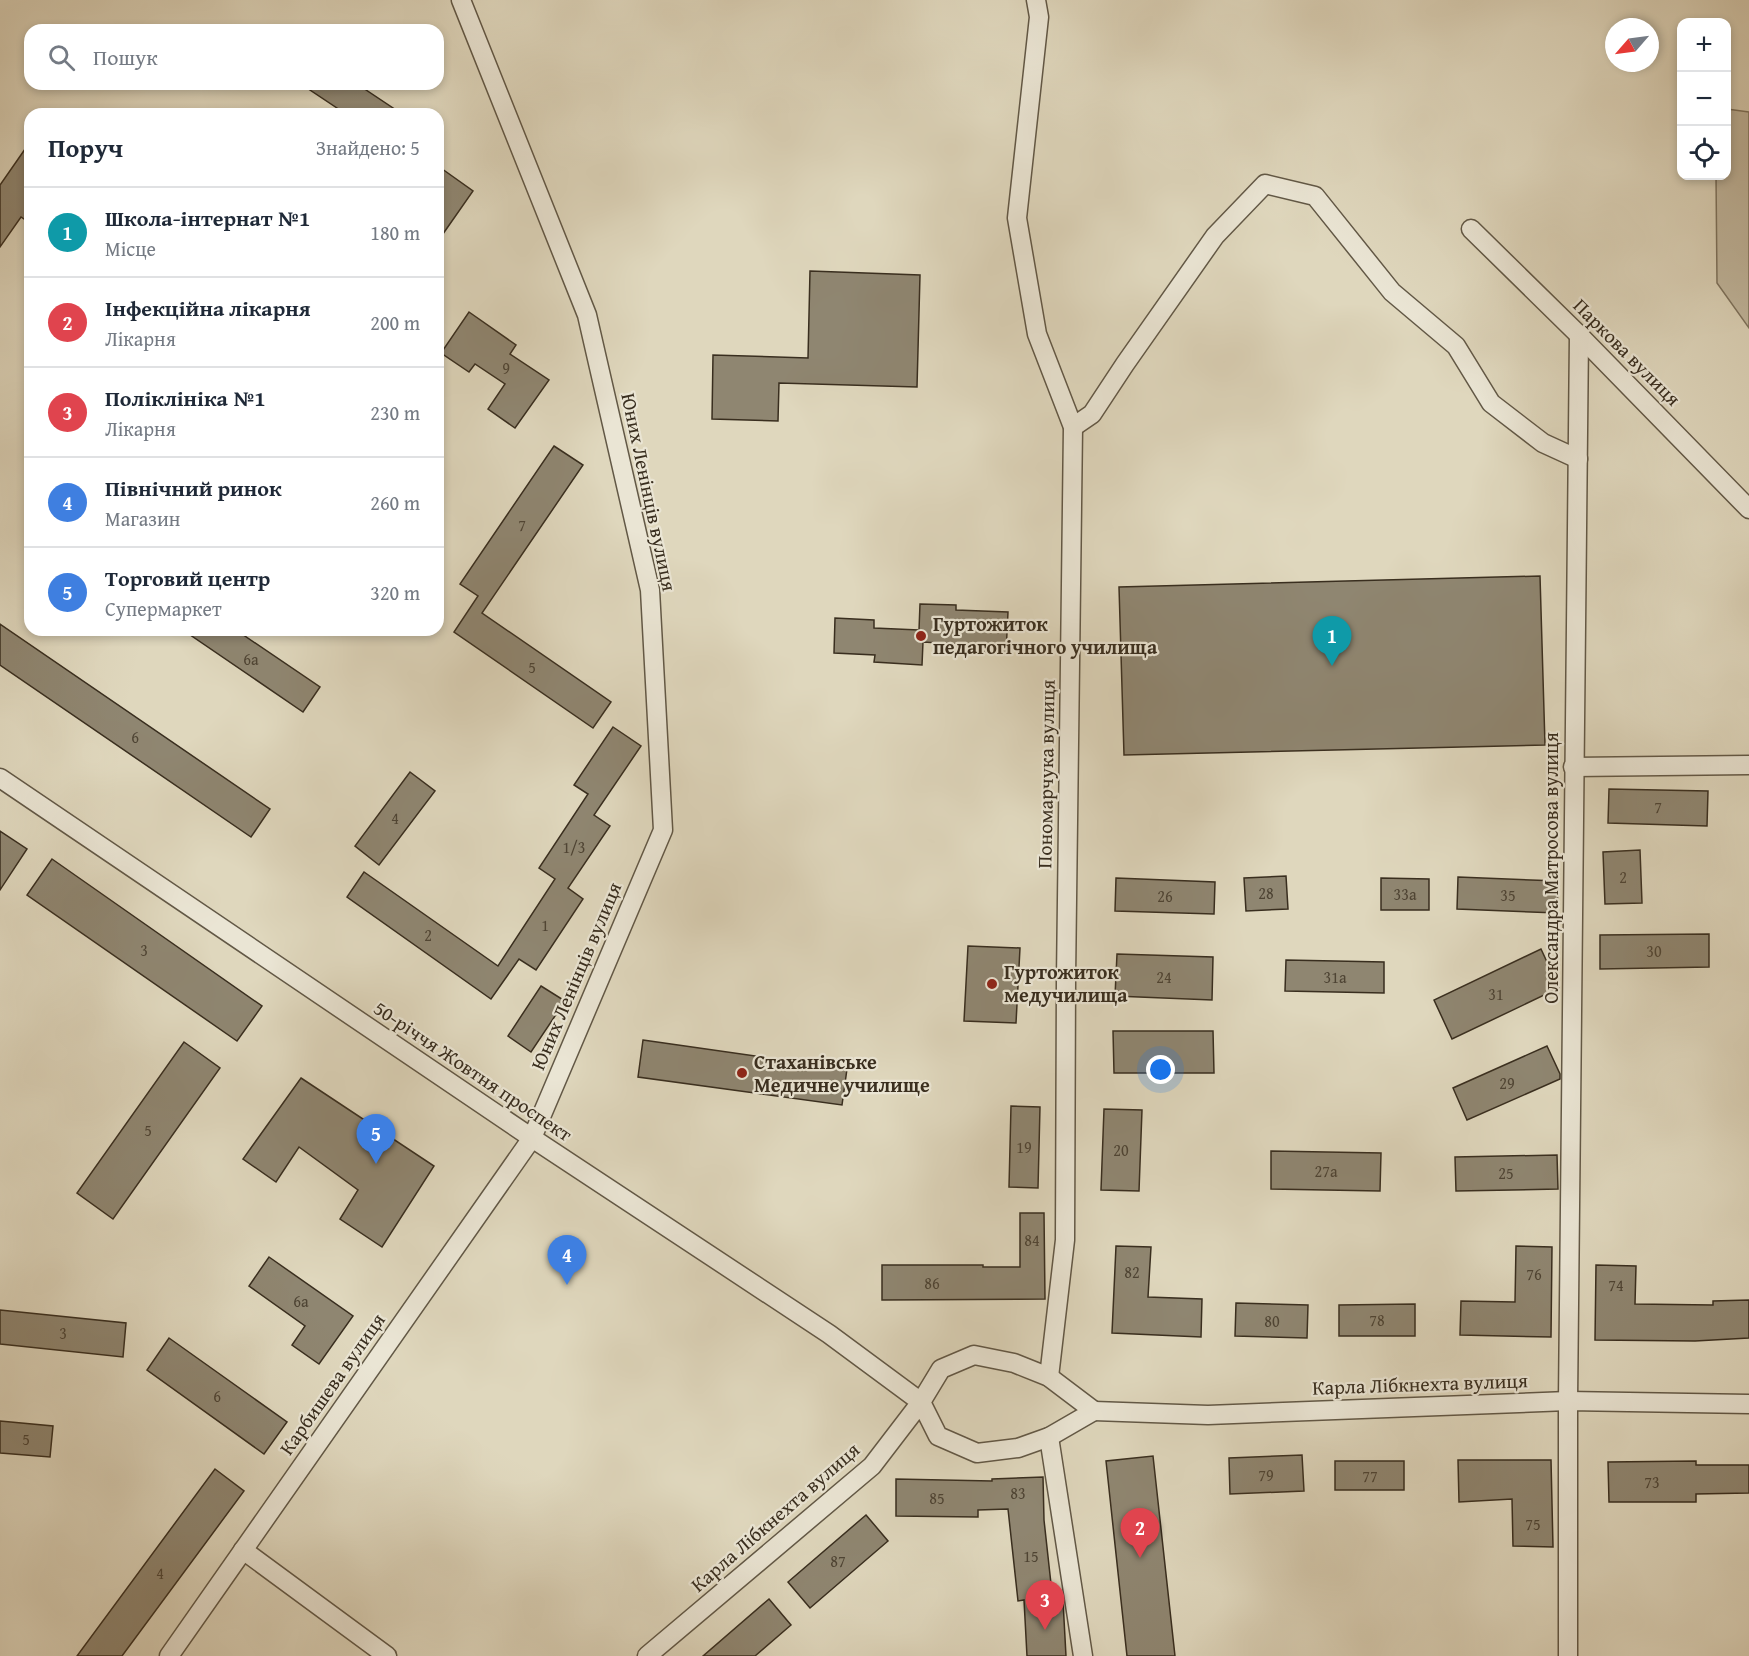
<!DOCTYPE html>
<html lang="uk">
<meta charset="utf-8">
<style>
:root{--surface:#fff;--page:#f6f6f7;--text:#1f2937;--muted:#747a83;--line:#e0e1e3;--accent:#0b8043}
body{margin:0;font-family:"Gentium Book Plus",serif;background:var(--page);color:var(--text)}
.controls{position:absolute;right:18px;top:18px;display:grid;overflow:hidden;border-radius:12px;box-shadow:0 3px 9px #0003}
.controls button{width:54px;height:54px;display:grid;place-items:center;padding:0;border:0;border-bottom:2px solid var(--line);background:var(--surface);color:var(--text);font:30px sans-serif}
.compass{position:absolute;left:1605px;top:18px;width:54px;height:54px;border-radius:50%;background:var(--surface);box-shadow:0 3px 9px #0003;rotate:242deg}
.you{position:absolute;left:1161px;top:1070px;width:21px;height:21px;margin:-15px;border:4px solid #fff;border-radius:50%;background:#1a73e8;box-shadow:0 0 0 9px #1a73e833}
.badge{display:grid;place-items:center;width:39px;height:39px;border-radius:50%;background:var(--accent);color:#fff;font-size:20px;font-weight:700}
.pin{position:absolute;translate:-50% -50px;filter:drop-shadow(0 2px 3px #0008)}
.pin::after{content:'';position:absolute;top:32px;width:21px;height:18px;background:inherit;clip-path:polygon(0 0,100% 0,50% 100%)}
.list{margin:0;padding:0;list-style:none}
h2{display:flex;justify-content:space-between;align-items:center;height:78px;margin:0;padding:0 24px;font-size:26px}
h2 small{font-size:20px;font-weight:400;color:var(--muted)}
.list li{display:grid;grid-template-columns:39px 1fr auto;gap:18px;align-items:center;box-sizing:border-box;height:90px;padding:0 24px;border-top:2px solid var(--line)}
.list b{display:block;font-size:22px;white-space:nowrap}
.list p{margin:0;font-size:20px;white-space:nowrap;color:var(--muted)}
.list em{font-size:20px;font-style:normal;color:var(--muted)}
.icon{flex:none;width:33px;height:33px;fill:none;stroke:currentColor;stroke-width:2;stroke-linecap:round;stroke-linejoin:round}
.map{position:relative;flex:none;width:1749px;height:1656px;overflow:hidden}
.search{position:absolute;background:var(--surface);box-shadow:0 3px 9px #0003;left:24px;top:24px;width:420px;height:66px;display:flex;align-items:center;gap:15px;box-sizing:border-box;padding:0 21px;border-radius:18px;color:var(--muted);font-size:22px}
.panel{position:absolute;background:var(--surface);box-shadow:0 3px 9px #0003;left:24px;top:108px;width:420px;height:528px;border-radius:18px}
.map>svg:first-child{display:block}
.green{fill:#c3baa2;stroke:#7e7460;stroke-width:1.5}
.building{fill:#8f8671;stroke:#392e1f;stroke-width:1.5}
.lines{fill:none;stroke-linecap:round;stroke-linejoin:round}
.minor-casing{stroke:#625846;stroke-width:21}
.minor{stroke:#eae5d4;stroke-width:18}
.poi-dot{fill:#8f2418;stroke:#eae5d4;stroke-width:2}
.labels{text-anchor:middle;stroke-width:4.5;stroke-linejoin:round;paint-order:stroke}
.number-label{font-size:16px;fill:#4e4434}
.street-label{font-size:20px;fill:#392e1f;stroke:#eae5d4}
.poi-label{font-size:20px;font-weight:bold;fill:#392e1f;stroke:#eae5d4;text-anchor:start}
</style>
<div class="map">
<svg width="1749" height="1656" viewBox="0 0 1749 1656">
<rect width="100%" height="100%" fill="#dfd7bd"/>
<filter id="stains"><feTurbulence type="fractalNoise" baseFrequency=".00333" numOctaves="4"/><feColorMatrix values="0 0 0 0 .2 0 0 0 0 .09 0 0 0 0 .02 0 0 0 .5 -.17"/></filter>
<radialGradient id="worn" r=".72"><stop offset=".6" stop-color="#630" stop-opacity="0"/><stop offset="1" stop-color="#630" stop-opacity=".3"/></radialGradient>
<polygon class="green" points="1727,109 1749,112 1749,328 1717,283 1716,176 1726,176"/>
<g class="building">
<polygon points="301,84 357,84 402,114 346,114"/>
<polygon points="30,142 30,223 21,217 0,247 0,185"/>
<polygon points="438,166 473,191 438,241"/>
<polygon points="810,271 920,275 917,387 779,383 778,421 712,419 713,355 808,358"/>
<polygon points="469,312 516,345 510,354 549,380 515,428 488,409 505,384 475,364 469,372 441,353"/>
<polygon points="554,446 583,465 482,613 611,702 593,728 454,632 478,596 460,584"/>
<polygon points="1540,576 1545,745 1124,755 1119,587"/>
<polygon points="920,604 956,605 956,610 1008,612 1006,653 956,650 956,644 923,642 922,665 874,662 875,655 834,653 835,618 874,620 874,628 919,630"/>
<polygon points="0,624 270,809 251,837 0,665"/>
<polygon points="183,630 236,630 320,687 303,712"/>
<polygon points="613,727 641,746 594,815 610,826 568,888 583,899 536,970 519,959 491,999 347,897 364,872 498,966 555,879 539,868 588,794 574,785"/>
<polygon points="410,772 435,791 379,865 355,846"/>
<polygon points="1609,789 1708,791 1707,826 1608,823"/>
<polygon points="0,831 27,849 0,890"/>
<polygon points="1640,850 1642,903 1605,904 1603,852"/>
<polygon points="52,859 262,1006 237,1041 27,895"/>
<polygon points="1286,876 1288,909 1246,911 1244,878"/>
<polygon points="1458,877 1558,881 1557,913 1457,909"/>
<polygon points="1116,878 1215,882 1214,914 1115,911"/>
<polygon points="1381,878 1429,879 1429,910 1381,910"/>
<polygon points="1709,934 1709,967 1600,969 1600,935"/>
<polygon points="968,946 1020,948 1016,1023 964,1021"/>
<polygon points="1541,949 1559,988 1452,1039 1434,1000"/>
<polygon points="1117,954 1213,957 1212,1000 1115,996"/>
<polygon points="1286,960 1384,962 1384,993 1285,991"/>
<polygon points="541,986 565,1001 531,1052 508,1036"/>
<polygon points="1113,1031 1213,1031 1214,1073 1114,1073"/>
<polygon points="643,1040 847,1069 842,1105 638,1077"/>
<polygon points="184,1042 220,1068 113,1219 77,1193"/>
<polygon points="1547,1046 1560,1074 1560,1079 1467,1120 1453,1088"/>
<polygon points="301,1078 434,1166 382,1247 340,1219 358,1190 299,1147 276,1182 243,1159"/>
<polygon points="1011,1106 1040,1107 1038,1188 1009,1187"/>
<polygon points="1104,1109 1142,1110 1139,1191 1101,1190"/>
<polygon points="1271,1151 1381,1153 1380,1191 1271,1189"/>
<polygon points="1557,1155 1558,1189 1456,1191 1455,1157"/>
<polygon points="1020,1213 1044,1213 1045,1299 882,1300 882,1265 983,1265 983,1267 1020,1267"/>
<polygon points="1116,1246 1151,1247 1148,1297 1202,1299 1201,1337 1112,1333"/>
<polygon points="1516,1246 1552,1247 1551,1337 1460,1335 1461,1301 1515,1302"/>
<polygon points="269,1257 353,1316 319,1364 292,1345 305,1326 249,1286"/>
<polygon points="1596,1265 1636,1266 1635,1304 1713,1305 1713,1301 1749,1300 1749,1338 1695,1341 1595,1340"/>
<polygon points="1236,1303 1308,1305 1307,1338 1235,1336"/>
<polygon points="1415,1304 1415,1336 1339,1336 1339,1305"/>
<polygon points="0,1310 126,1323 123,1357 0,1344"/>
<polygon points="169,1338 287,1422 264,1454 147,1370"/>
<polygon points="0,1421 53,1426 50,1457 0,1453"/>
<polygon points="1302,1455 1304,1491 1230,1494 1229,1458"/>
<polygon points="1153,1456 1175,1656 1127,1656 1106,1461"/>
<polygon points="1458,1460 1551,1460 1553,1547 1513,1546 1512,1499 1459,1502"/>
<rect x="1335" y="1461" width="69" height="29"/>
<polygon points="1696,1461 1696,1465 1749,1465 1749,1493 1696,1494 1696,1502 1609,1502 1608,1462"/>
<polygon points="215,1469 244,1491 122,1656 77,1656"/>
<polygon points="1043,1477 1044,1520 1053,1602 1063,1601 1066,1656 1027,1656 1024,1600 1018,1601 1008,1509 978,1510 978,1517 896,1516 896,1479 992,1481 992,1479"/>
<polygon points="866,1515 888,1541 810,1608 788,1582"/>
<polygon points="769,1599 791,1625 755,1656 703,1656"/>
</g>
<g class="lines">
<defs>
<g id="minor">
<polyline points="1036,0 1039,17 1017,218 1037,334 1073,427 1066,979 1065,1240 1049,1377"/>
<polyline points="1471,229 1579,335 1749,509"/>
<polyline points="1073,427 1092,414 1125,364 1215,236 1265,184 1315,196 1392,292 1456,346 1491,403 1543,443 1578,459"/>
<polyline points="1573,767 1749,765"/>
<polyline points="0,778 532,1138 829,1334 921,1402 938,1436 977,1453 1018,1448 1049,1437 1094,1411 1049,1377 1014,1363 974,1355 941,1369 921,1402 872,1466 647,1656"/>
<polyline points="1094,1411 1208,1415 1568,1401 1749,1404"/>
<polyline points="1049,1437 1083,1656"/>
<polyline points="243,1550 387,1656"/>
<polyline points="169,1656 532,1138 663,830 650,590 587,315 461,0"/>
<polyline points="1568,1656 1568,1401 1579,335"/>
</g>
</defs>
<use href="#minor" class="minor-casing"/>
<use href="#minor" class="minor"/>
</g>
<g class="poi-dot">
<circle cx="921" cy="636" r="6"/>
<circle cx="992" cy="984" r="6"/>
<circle cx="742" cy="1073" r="6"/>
</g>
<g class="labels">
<g class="number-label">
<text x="506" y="374">9</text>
<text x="522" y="531">7</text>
<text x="251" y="665">6а</text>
<text x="532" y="673">5</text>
<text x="135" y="743">6</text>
<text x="1658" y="813">7</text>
<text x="395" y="824">4</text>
<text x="574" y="853">1/3</text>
<text x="1623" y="883">2</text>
<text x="1266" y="899">28</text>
<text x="1405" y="900">33а</text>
<text x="1508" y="901">35</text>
<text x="1165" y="902">26</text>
<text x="545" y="931">1</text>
<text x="428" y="941">2</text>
<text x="144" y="956">3</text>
<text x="1654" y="957">30</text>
<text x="1164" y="983">24</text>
<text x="1335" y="983">31а</text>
<text x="1496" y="1000">31</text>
<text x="1507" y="1089">29</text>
<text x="148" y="1136">5</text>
<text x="1024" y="1153">19</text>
<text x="1121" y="1156">20</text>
<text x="1326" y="1177">27а</text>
<text x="1506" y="1179">25</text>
<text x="1032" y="1246">84</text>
<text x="1132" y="1278">82</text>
<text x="1534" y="1280">76</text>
<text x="932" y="1289">86</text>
<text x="1616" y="1291">74</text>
<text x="301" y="1307">6а</text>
<text x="1377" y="1326">78</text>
<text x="1272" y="1327">80</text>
<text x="63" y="1339">3</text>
<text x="217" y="1402">6</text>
<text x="26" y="1445">5</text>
<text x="1266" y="1481">79</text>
<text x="1370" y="1482">77</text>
<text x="1652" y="1488">73</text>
<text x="1018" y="1499">83</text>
<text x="937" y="1504">85</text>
<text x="1533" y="1530">75</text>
<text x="1031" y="1562">15</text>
<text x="838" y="1567">87</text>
<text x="160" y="1579">4</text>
</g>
<g class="street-label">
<text transform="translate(1627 352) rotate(45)" y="7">Паркова вулиця</text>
<text transform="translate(649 492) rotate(78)" y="7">Юних Ленінців вулиця</text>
<text transform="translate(1046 774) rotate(-89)" y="7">Пономарчука вулиця</text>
<text transform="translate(1551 868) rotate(-90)" y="7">Олександра Матросова вулиця</text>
<text transform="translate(576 976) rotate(-67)" y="7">Юних Ленінців вулиця</text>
<text transform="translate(473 1071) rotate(34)" y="7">50-річчя Жовтня проспект</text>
<text transform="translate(332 1384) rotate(-55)" y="7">Карбишева вулиця</text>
<text transform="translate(1420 1384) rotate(-2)" y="7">Карла Лібкнехта вулиця</text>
<text transform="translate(775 1517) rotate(-41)" y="7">Карла Лібкнехта вулиця</text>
</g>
<g class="poi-label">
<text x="933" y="631">Гуртожиток<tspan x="933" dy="23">педагогічного училища</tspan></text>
<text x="1004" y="979">Гуртожиток<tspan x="1004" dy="23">медучилища</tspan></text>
<text x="754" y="1069">Стаханівське<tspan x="754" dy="23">Медичне училище</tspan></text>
</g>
</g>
<rect width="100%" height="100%" filter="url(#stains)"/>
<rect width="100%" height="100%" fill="url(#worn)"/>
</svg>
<div class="controls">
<button>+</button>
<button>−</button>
<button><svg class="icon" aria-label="locate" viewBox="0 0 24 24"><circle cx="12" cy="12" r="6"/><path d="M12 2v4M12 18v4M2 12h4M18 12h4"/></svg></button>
</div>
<svg class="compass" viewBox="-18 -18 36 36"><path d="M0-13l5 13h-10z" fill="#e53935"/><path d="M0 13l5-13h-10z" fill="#747a83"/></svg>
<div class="you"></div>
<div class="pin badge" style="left:1332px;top:666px;background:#0f9aa8">1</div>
<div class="pin badge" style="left:1140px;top:1558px;background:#e0444e">2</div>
<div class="pin badge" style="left:1045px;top:1630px;background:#e0444e">3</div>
<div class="pin badge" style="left:567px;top:1285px;background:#3f7fe0">4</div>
<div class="pin badge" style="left:376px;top:1164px;background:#3f7fe0">5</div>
<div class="search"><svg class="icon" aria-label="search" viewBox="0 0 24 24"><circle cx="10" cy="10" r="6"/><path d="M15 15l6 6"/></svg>Пошук</div>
<section class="panel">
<h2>Поруч<small>Знайдено: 5</small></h2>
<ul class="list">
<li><span class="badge" style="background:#0f9aa8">1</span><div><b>Школа-інтернат №1</b><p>Місце</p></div><em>180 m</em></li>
<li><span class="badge" style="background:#e0444e">2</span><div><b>Інфекційна лікарня</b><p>Лікарня</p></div><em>200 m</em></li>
<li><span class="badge" style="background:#e0444e">3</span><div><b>Поліклініка №1</b><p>Лікарня</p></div><em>230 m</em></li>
<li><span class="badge" style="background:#3f7fe0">4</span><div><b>Північний ринок</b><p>Магазин</p></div><em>260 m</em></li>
<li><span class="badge" style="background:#3f7fe0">5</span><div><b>Торговий центр</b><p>Супермаркет</p></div><em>320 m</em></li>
</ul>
</section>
</div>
